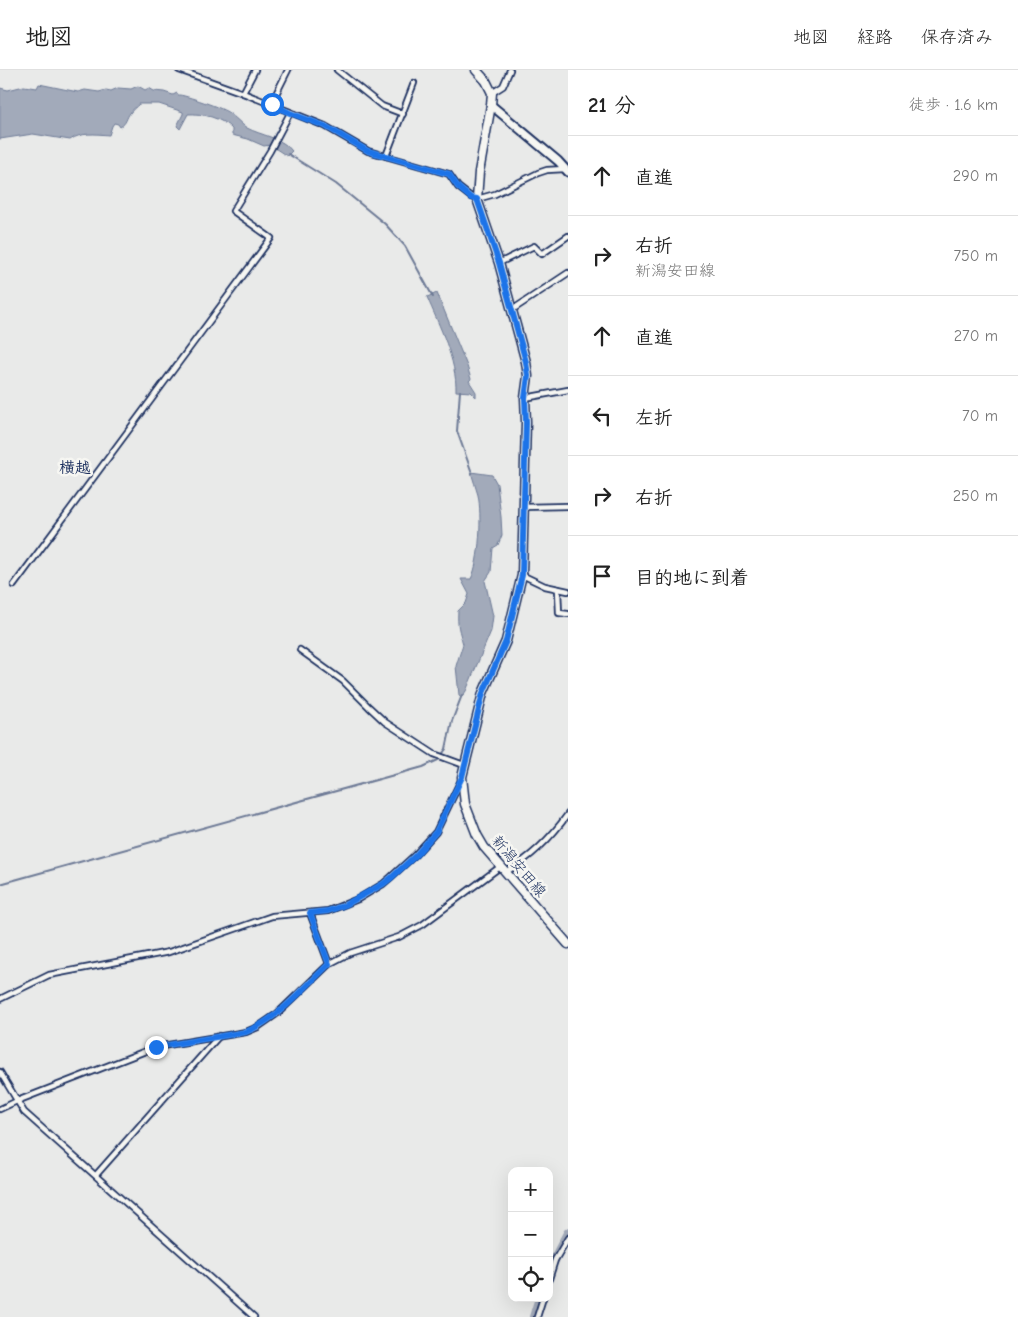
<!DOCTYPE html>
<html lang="ja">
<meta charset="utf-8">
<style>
:root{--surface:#fff;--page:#f6f6f6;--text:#222;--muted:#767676;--line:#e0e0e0}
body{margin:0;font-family:"Comic Neue","Klee One",sans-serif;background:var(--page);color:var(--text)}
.controls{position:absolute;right:15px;bottom:15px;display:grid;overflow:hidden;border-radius:10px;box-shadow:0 5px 20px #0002}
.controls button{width:45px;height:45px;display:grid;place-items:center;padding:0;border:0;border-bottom:1px solid var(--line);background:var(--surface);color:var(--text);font:25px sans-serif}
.stop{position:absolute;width:15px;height:15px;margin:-11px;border:4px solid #1a73e8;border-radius:50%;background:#fff}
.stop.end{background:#1a73e8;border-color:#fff;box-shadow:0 1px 5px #0008}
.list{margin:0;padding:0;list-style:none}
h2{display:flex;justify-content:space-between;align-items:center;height:65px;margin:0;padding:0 20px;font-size:21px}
h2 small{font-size:16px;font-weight:400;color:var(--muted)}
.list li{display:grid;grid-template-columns:32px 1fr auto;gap:15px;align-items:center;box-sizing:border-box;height:80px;padding:0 20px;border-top:1px solid var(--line)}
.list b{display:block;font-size:19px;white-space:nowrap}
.list p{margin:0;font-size:16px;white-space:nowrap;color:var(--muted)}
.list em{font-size:16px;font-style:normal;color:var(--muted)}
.icon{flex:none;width:28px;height:28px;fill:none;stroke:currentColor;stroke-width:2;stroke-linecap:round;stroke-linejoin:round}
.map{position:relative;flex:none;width:568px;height:1247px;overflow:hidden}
header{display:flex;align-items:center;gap:30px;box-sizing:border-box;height:70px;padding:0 25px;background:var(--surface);border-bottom:1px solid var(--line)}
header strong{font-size:24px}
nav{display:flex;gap:28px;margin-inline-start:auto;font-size:18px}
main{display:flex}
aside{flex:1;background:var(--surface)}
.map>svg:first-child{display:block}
.water{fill:#a2aaba;stroke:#6c7995}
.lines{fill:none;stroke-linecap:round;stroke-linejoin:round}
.stream{stroke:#6c7995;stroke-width:2}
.river{stroke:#a2aaba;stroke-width:10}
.street-casing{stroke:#1b2f5e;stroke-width:8}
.secondary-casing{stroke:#1b2f5e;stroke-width:11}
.primary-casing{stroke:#1b2f5e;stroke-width:11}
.street{stroke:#f6f6f2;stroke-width:4.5}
.secondary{stroke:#f6f6f2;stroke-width:7}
.primary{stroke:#f6f6f2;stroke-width:8}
.route{stroke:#1a73e8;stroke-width:6}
.labels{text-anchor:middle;stroke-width:5;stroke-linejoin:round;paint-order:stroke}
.street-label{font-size:15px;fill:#1b2f5e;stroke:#f6f6f2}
.neighbourhood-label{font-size:16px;font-weight:bold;fill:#1b2f5e;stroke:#f6f6f2}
</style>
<header>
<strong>地図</strong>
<nav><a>地図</a><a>経路</a><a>保存済み</a></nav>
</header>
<main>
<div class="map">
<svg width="568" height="1247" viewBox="0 0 568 1247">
<rect width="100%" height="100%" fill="#e9eae9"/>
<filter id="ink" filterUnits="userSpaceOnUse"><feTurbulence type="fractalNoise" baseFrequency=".02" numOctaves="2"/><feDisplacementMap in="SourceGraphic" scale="10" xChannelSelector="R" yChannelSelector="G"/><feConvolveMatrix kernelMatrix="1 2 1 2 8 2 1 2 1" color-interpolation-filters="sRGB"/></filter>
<g filter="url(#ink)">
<g class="water">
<path d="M39,14l39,8 7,-2 14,2 7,-2 5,1 7,-3 13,1 7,-3 7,4 4,-2 5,3 10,1 9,3 4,-2 1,2c5,-1 47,14 51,18 5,3 13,12 18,15 13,7 36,10 45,23l-5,5 -17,-11 -6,1 -16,-7 -16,-4v-6c-10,-11 -30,-16 -44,-15l-8,15 -3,-3 6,-12v-2l-24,-8h-20c-3,3 -7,6 -9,9 -4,5 -3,10 -10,14l-2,-3 -4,-1 -2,3 -3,9c-13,-1 -28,-3 -39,5l-37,-6 -33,5v-51l8,2 16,-4 13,2z"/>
<path d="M437,223l30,73 4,13 -2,2 7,11v5l-5,-5 -15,-1c1,-30 -17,-66 -29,-94z"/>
<path d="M471,402l21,3 5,9 4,33 1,18 -4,10 -5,3 -2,24 -6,9 8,35 -2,15 -25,60 -4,6 -3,-2 -3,-29 7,-22c-4,-14 -6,-18 -5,-33l8,-8 3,-9 -8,-15h10c9,-18 11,-65 7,-84 -2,-8 -5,-15 -7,-23z"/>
</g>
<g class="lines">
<g class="stream">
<polyline points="288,84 336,114 385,154 405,176 433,227"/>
<polyline points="460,321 457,361 472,403"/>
<polyline points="0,814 423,697 438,690 446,679 452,651 462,625"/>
</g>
<g class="river">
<polyline points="549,1200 568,1163"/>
<polyline points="534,1247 540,1228"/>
</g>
<defs>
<g id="street">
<polyline points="179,0 243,23 325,56 368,81 449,104 458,117 471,127 477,129 495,124 538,103 547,100 565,99"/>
<polyline points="337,0 382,36 403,44"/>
<polyline points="243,23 255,0"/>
<polyline points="492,23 503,16 510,0"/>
<polyline points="271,34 288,0"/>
<polyline points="386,86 414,13"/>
<polyline points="499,193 534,176 542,184 568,166"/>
<polyline points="512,240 568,203"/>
<polyline points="525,328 568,320"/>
<polyline points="523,437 568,436"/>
<polyline points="522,505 545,516 568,521"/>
<polyline points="14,515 271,168 233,141 270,81 290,43"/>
<polyline points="558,519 559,543 568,544"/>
<polyline points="300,580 343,611 369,637 385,652 434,684 464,695"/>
<path d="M506,802c26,-15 45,-34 62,-58"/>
<polyline points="310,843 329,894"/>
<polyline points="0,929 49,905 169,882 272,846 328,841 358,829 383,814 391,807 415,785 436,762 462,708"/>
<polyline points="0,1002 24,1042 254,1247"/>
<polyline points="0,1039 17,1031 156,977 246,962 258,957 278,943 329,894 350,883 399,867 422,855 500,797"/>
<polyline points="96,1105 219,966"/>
<polyline points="549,1209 555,1190 568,1168"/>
<polyline points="537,1247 543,1228"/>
</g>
<polyline id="secondary" points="491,35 558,91 568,102"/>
<polyline id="primary" points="476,0 486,11 492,23 491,35 479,102 477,129 499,193 526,292 528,306 525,328 526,352 522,505 506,571 483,623 462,707 465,734 477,765 484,777 568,874"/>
</defs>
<use href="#street" class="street-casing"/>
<use href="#secondary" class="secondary-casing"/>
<use href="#primary" class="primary-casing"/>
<use href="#street" class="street"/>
<use href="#secondary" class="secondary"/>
<use href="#primary" class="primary"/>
</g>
</g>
<g class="lines" filter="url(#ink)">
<path class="route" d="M156,977l90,-15c33,-14 57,-43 83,-68l-19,-51 18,-2 17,-6 38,-21 8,-6 25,-23 20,-23 26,-55 21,-84 23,-52 16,-66 4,-153 -1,-24 3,-22 -2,-14 -27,-99 -22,-64 -6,-1 -13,-11 -9,-13 -81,-23 -43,-25 -35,-13 -18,-9"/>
</g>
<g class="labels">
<g class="street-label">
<text transform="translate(519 796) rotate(50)" y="5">新潟安田線</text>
</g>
<g class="neighbourhood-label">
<text x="75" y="403">横越</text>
</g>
</g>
</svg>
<div class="controls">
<button>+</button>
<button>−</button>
<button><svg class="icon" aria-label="locate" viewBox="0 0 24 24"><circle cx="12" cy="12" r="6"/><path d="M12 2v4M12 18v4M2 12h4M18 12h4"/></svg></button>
</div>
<div class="stop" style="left:272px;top:34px"></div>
<div class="stop end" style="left:156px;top:977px"></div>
</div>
<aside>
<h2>21 分<small>徒歩 · 1.6 km</small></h2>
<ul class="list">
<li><svg class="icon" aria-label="ahead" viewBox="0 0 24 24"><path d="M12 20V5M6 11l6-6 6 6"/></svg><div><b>直進</b></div><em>290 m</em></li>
<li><svg class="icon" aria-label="right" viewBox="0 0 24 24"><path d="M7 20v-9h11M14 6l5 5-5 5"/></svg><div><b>右折</b><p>新潟安田線</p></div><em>750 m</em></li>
<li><svg class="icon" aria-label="ahead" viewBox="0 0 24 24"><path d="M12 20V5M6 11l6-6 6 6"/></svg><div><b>直進</b></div><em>270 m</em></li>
<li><svg class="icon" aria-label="left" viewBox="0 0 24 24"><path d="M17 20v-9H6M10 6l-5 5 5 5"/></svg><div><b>左折</b></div><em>70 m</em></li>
<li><svg class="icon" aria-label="right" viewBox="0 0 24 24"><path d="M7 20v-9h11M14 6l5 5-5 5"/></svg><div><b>右折</b></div><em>250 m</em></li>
<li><svg class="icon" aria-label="arrive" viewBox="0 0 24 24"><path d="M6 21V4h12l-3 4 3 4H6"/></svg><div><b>目的地に到着</b></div></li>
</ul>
</aside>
</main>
